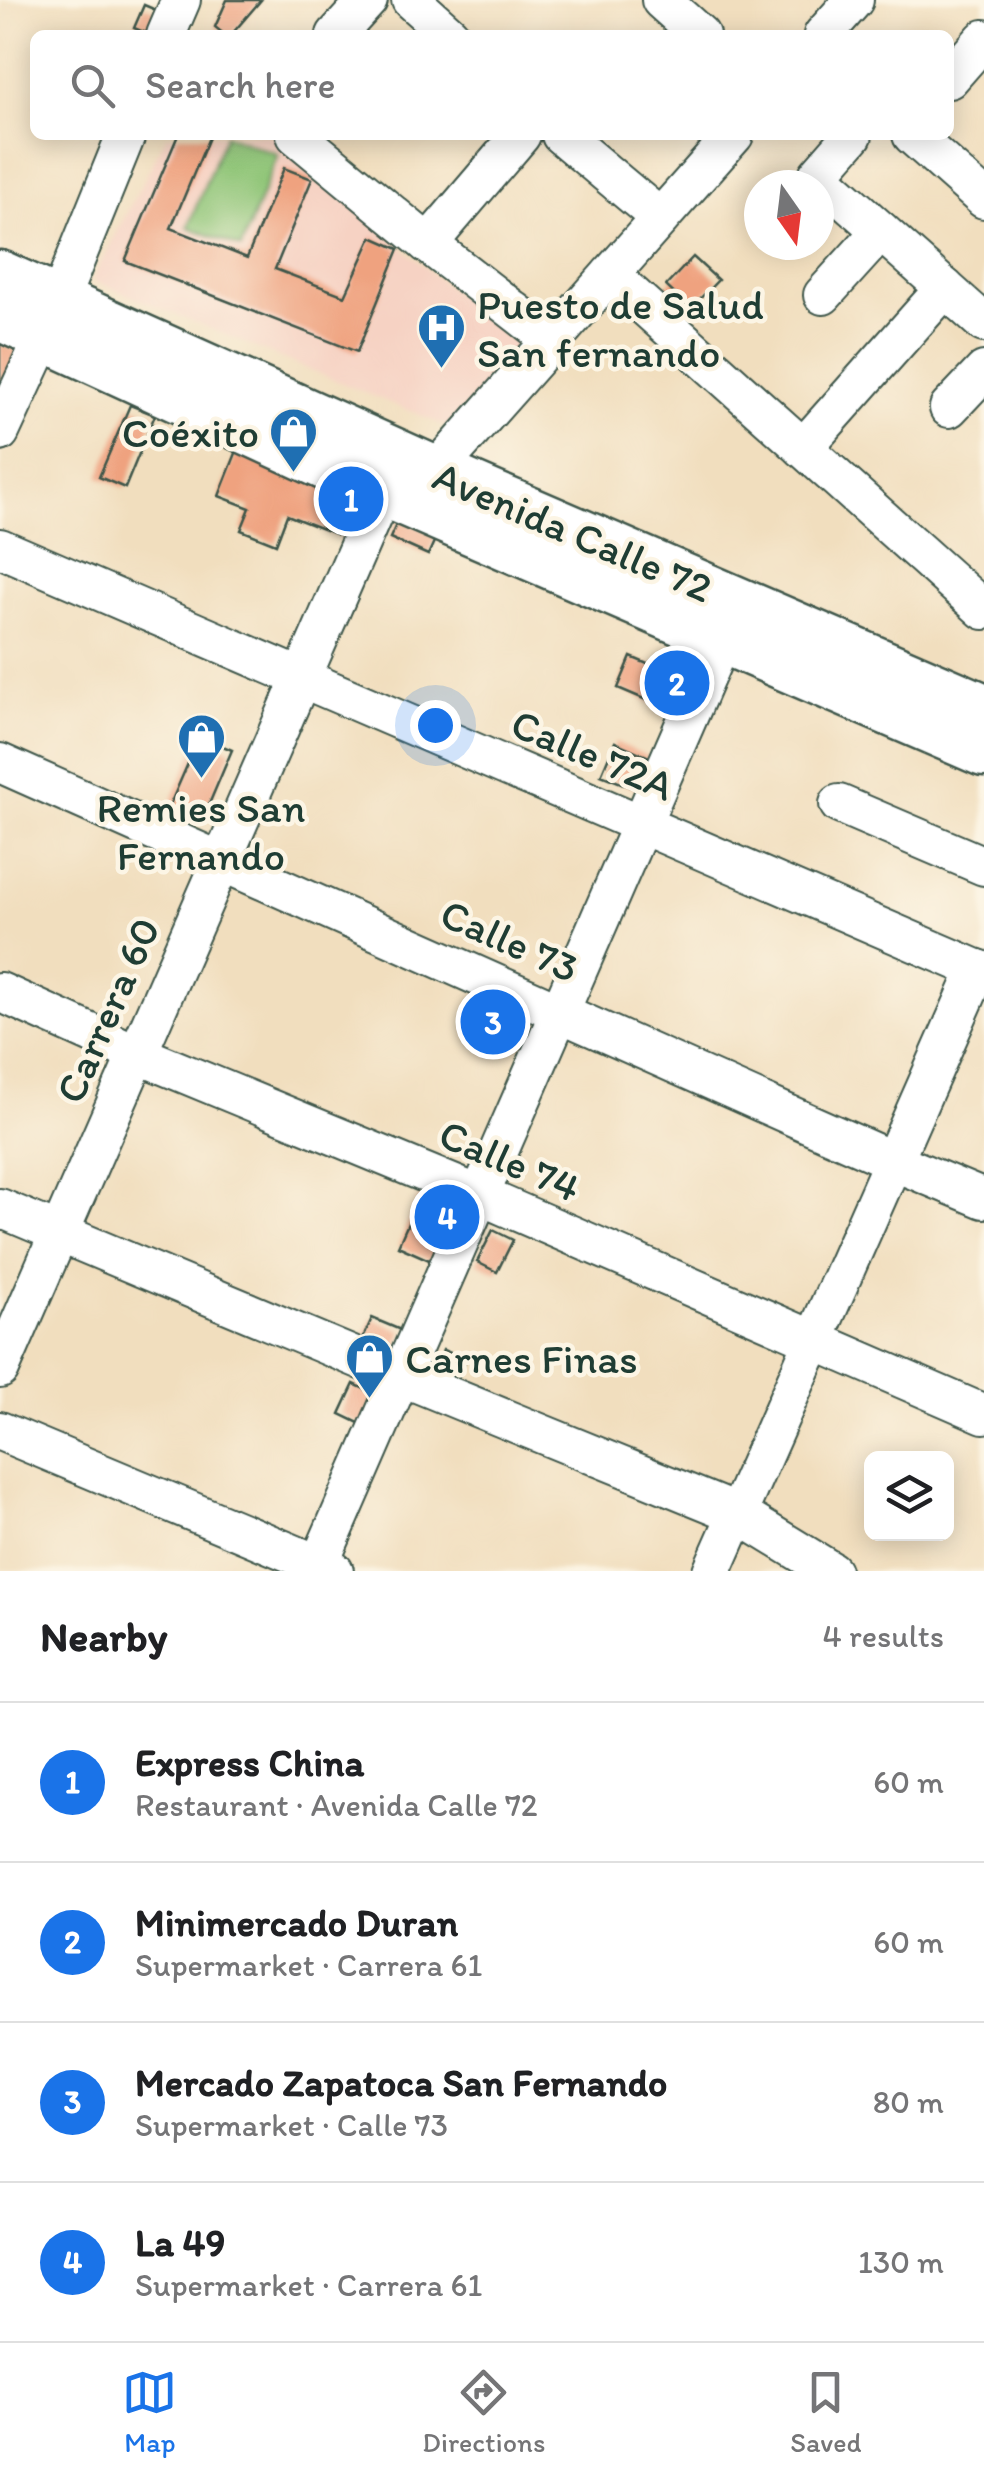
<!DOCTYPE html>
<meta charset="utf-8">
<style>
:root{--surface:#fff;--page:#f6f6f6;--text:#202124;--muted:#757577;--line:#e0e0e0;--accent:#1a73e8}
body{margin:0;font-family:Itim,sans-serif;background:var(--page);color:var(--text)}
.controls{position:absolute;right:30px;bottom:30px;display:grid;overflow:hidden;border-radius:15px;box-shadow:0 5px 25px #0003}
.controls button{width:90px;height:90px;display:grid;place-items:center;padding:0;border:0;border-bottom:2px solid var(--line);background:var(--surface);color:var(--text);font:50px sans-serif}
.compass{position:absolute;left:744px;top:170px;width:90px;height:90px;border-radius:50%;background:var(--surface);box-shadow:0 5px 25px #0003;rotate:166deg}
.you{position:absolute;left:435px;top:725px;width:35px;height:35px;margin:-25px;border:8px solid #fff;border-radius:50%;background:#1a73e8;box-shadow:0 0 0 15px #1a73e833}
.badge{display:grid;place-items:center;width:65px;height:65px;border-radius:50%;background:var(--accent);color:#fff;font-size:32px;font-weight:700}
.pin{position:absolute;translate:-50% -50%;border:5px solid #fff;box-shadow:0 2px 10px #0006}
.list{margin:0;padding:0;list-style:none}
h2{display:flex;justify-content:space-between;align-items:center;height:130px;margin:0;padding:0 40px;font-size:42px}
h2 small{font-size:32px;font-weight:400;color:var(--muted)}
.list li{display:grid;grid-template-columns:65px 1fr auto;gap:30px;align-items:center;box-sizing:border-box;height:160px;padding:0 40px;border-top:2px solid var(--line)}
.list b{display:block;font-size:38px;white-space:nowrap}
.list p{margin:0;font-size:32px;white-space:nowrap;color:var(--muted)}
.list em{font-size:32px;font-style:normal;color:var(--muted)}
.icon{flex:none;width:55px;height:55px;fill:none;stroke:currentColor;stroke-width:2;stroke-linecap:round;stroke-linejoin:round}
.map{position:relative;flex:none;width:984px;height:1571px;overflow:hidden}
.search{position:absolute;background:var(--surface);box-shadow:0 5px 25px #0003;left:30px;right:30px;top:30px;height:110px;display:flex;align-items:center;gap:25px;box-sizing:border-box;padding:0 35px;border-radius:15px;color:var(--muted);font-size:38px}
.sheet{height:770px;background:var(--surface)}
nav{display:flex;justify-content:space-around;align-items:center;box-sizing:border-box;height:140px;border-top:2px solid var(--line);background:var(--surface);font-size:28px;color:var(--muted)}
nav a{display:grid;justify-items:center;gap:5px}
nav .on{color:var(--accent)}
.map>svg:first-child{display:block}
.built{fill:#f6d2c3}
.green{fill:#8fc577;stroke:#578156;stroke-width:2.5}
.building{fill:#efa27f}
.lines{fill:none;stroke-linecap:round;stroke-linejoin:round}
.minor-casing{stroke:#3e5549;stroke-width:42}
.major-casing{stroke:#3e5549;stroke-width:55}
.minor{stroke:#fff;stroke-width:38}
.major{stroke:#fff;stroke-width:50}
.labels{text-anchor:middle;stroke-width:9;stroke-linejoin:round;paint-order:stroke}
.poi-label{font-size:42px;fill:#1f3d34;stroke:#fcf5e5;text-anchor:start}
.street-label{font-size:42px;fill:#1f3d34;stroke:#fcf5e5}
</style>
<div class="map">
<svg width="984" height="1571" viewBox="0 0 984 1571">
<rect width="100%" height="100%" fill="#fcf5e5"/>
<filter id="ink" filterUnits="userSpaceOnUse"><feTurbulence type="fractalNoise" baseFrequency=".01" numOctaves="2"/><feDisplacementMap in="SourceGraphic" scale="20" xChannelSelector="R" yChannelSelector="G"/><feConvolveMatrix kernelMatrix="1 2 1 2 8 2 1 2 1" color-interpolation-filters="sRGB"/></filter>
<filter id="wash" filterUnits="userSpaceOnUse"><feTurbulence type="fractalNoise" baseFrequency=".0048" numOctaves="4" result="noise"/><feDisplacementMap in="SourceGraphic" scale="40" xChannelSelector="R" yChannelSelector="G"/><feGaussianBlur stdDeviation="2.25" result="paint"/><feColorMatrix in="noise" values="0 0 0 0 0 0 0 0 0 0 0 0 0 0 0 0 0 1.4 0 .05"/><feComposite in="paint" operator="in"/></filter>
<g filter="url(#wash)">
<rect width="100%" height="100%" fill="#f1debe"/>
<polygon class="built" points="167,135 274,135 449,288 524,349 451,428 92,280"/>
<polygon class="green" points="225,135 278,154 241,248 188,227"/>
<g id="blocks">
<g class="building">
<polygon points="227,0 261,0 231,35 225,35 215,27"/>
<polygon points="144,5 156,10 160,16 151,35 134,28"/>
<polygon points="178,135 210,135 171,228 247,258 284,168 312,179 275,269 345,296 372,237 399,249 357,352 125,261"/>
<polygon points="693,257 718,280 690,309 666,286"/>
<polygon points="0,343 24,353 0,389"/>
<polygon points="130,405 155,415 125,488 99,477"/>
<polygon points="238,448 360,496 343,537 287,515 276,544 241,530 250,508 219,496"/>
<polygon points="399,518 437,535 428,555 390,538"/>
<polygon points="631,657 685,680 672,711 618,688"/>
<polygon points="200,736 232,750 201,823 168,809"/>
<polygon points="615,742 649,757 636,789 601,775"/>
<polygon points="420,1196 451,1209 454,1222 436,1263 398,1246"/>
<polygon points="493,1230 513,1240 497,1272 477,1262"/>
<polygon points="372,1318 403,1331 389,1363 358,1349"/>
<polygon points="443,1350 466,1359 453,1391 433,1374"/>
<polygon points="354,1384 371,1392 375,1398 365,1426 340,1414"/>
</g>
</g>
</g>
<g filter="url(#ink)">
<use href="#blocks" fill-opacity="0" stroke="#3e5549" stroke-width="2.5"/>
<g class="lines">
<defs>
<g id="minor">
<polyline points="411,0 450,35"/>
<polyline points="661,0 700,35"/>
<polyline points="166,35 181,0"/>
<polyline points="336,35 368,0"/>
<polyline points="823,35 854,0"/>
<polyline points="949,79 984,39"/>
<polyline points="296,135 428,244 552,340"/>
<polyline points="561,135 660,218"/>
<polyline points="853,135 818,175 984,323"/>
<polyline points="912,135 984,199"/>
<polyline points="428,244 521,135"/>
<polyline points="610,275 984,610"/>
<polyline points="823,295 881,231"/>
<polyline points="949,408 984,371"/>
<polyline points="0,432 45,335 126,135"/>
<polyline points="803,448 945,288"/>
<polyline points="0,548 984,972"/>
<polyline points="0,763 893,1161 984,1199"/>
<polyline points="839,804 984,866"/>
<polyline points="0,992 137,1054 479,1195 984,1414"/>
<polyline points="0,1208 400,1376 738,1514 831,1571"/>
<polyline points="0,1369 383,491 436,471 734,135"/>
<polyline points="0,1431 334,1571"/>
<polyline points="316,1571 722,639"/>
<polyline points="712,1571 978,969"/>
</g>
<g id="major">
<polyline points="0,276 422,466 984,709"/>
<polyline points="0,315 383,491 984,751"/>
</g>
</defs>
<use href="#minor" class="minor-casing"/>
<use href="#major" class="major-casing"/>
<use href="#minor" class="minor"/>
<use href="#major" class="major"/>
</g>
</g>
<defs>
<symbol id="hospital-pin" viewBox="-11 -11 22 30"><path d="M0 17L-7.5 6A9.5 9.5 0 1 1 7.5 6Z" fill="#1f6fb2" stroke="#fcf5e5"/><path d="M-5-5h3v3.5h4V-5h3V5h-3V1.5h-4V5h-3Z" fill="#fff"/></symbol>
<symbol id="shop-pin" viewBox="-11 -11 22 30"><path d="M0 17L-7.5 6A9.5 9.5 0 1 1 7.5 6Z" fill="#1f6fb2" stroke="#fcf5e5"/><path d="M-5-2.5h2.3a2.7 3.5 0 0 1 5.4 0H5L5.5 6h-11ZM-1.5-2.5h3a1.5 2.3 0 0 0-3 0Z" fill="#fff"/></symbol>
</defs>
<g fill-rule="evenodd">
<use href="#hospital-pin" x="414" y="300" width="55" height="75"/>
<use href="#shop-pin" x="266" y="404" width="55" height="75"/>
<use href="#shop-pin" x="174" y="710" width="55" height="75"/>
<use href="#shop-pin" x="342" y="1330" width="55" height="75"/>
</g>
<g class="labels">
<g class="poi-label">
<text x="477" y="319">Puesto de Salud<tspan x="477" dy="48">San fernando</tspan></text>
<text x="259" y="447" text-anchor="end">Coéxito</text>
<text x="201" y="822" text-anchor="middle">Remies San<tspan x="201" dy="48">Fernando</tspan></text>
<text x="405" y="1373">Carnes Finas</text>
</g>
<g class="street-label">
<text transform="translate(573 531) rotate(23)" y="15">Avenida Calle 72</text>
<text transform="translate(593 754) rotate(23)" y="15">Calle 72A</text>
<text transform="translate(510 940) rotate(24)" y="15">Calle 73</text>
<text transform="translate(107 1010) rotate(-66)" y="15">Carrera 60</text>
<text transform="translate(510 1160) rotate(23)" y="15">Calle 74</text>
</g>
</g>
</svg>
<div class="controls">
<button><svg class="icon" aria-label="layers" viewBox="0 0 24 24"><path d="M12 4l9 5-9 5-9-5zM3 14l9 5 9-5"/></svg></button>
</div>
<svg class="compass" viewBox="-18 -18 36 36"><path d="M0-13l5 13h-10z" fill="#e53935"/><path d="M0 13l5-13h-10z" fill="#757577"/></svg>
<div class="you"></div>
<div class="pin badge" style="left:351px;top:499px">1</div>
<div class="pin badge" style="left:677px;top:683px">2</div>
<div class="pin badge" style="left:493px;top:1022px">3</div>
<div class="pin badge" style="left:447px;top:1217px">4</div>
<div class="search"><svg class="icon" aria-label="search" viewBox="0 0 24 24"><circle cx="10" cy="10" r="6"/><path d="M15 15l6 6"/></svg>Search here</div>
</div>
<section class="sheet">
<h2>Nearby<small>4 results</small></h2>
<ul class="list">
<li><span class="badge">1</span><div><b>Express China</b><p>Restaurant · Avenida Calle 72</p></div><em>60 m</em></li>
<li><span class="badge">2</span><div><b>Minimercado Duran</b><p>Supermarket · Carrera 61</p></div><em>60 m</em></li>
<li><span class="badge">3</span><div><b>Mercado Zapatoca San Fernando</b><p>Supermarket · Calle 73</p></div><em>80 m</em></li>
<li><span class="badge">4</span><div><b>La 49</b><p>Supermarket · Carrera 61</p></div><em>130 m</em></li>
</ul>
</section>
<nav>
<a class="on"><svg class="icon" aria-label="map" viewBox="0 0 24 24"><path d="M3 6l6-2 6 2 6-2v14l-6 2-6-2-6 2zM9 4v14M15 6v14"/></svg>Map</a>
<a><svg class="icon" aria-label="directions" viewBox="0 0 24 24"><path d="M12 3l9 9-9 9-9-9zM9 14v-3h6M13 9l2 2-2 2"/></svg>Directions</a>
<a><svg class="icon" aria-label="saved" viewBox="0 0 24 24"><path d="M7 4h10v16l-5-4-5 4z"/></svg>Saved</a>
</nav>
